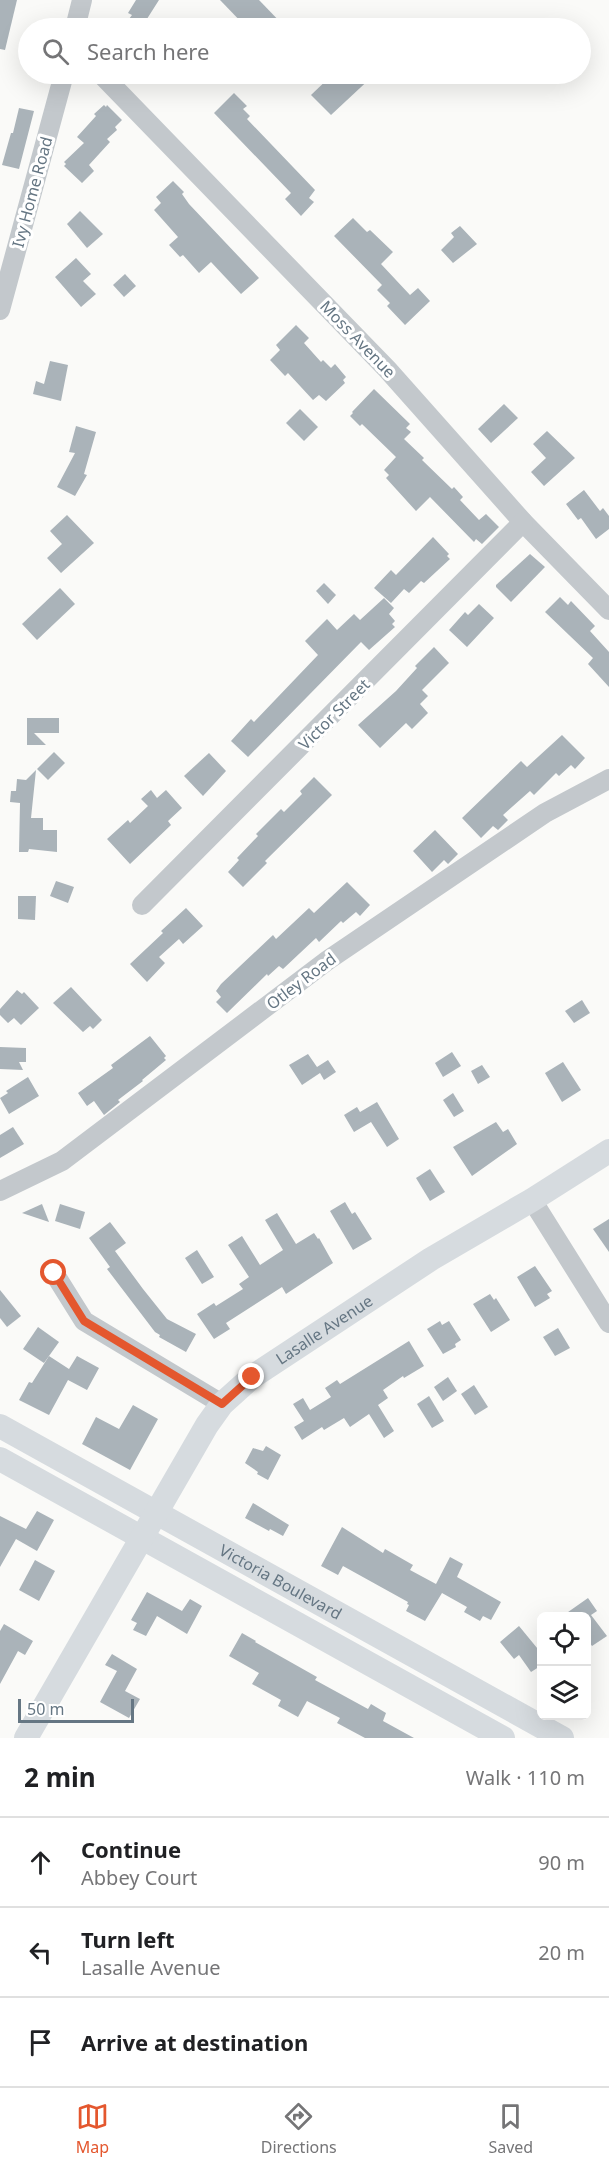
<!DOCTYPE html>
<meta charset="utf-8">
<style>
:root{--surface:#fff;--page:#f2f2f2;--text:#202124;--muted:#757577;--line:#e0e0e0;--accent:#e4572e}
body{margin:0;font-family:"Noto Sans",sans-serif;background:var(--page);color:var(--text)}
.controls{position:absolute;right:18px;bottom:18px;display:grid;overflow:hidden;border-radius:9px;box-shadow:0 6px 24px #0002}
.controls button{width:54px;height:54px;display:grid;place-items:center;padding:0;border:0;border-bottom:2px solid var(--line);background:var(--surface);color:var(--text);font:30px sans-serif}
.scale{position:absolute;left:18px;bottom:15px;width:116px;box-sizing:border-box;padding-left:6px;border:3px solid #657683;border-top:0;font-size:16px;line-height:21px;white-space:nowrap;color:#657683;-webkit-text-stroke:4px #fff;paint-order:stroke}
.stop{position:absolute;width:18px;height:18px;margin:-14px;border:4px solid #e4572e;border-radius:50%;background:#fff}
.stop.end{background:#e4572e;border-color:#fff;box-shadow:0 2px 6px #0008}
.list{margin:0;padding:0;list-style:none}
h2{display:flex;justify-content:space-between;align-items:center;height:78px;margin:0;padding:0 24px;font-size:26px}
h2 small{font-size:20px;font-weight:400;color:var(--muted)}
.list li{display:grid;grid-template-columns:39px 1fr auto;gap:18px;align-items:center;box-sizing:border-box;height:90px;padding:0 24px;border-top:2px solid var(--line)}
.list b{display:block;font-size:22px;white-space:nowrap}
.list p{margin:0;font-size:20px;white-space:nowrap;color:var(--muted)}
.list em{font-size:20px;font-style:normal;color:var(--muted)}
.icon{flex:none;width:33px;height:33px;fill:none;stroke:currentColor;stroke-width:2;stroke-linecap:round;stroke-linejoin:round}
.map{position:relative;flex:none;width:609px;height:1738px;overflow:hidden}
.search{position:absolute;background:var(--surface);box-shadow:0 6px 24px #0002;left:18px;right:18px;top:18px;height:66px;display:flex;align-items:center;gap:15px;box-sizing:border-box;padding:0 21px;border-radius:33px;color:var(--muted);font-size:22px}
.sheet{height:348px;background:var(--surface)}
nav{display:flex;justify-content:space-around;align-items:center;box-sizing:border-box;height:84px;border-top:2px solid var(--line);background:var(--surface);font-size:16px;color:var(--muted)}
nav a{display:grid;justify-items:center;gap:3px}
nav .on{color:var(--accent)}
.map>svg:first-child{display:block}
.building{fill:#aab3b9}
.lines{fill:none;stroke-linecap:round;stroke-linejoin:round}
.minor{stroke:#c3c8cc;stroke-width:20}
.major{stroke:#d6dbdf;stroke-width:24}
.route{stroke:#e4572e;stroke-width:8}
.labels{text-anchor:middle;stroke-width:6;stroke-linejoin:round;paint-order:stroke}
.street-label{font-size:16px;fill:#657683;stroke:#fff}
</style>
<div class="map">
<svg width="609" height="1738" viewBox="0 0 609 1738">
<rect width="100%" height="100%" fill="#fafaf8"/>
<g class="building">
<polygon points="0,0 17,0 5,50 0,49"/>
<polygon points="136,0 159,0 145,22 142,21 139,26 129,19 132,15 128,13"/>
<polygon points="220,0 259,0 286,28 247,28"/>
<polygon points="333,74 375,74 331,115 311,95"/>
<polygon points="234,93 247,106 243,109 250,116 247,119 315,190 309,198 314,202 301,216 285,199 291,193 214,113"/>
<polygon points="104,105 106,107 107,105 122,120 115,127 117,130 107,139 110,142 89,165 94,171 82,183 64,166 66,164 64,162 84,143 77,137 96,116 94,114"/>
<polygon points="19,108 34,111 19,169 2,165 11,133 13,133"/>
<polygon points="173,181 184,192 182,194 189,204 259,278 241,294 211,262 199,273 183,255 180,257 169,245 178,237 154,210 161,203 156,197"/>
<polygon points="80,211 103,234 87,248 67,224"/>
<polygon points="353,218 367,232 370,230 393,252 381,264 410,295 418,288 430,301 405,325 387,306 390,303 377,290 382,285 334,236"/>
<polygon points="460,226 477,244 453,263 441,250 454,237 451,233"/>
<polygon points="76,258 91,274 83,281 96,294 81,307 55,277"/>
<polygon points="125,274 136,286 124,297 113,285"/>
<polygon points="296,325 309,338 304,343 321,362 323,360 331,368 335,364 346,377 343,380 345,383 326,401 319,395 313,400 288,373 285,376 270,360 280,350 276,345"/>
<polygon points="50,361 68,365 61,401 33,394 36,381 44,384"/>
<polygon points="374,389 410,424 406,428 411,432 404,439 424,458 422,460 452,489 454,487 463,497 460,500 479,520 486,514 499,527 482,544 476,539 474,542 430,497 416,511 386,478 389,475 384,470 396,457 362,424 360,426 350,416 353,413 352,412"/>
<polygon points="504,404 518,418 491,443 478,429"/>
<polygon points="300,409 318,427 304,441 286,423"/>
<polygon points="76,426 96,432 84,474 87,475 75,496 57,487 75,453 69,452"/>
<polygon points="547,431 575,458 544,486 531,472 546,458 533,444"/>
<polygon points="584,490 600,511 603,508 609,516 609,529 596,539 581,518 578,520 566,504"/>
<polygon points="67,515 94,543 61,573 47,558 62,544 50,531"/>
<polygon points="433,537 449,554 447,556 450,559 424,583 421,581 409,593 404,589 391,603 374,588 391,570 396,575"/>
<polygon points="530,554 545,567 511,602 496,587 496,585"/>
<polygon points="324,583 336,595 328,604 316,591"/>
<polygon points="60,588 75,604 37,640 22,624"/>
<polygon points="560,597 568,605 571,601 595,626 590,631 609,652 609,687 588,664 593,658 545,612"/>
<polygon points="384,598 394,608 389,614 395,621 392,624 395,627 369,650 361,642 248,757 231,741 251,719 254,722 318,655 305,641 327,619 337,630 354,614 360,620"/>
<polygon points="479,604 494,618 467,647 449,630 465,612 468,615"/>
<polygon points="434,647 449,663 422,690 428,696 420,704 428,713 412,729 406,723 380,748 358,725 396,691 417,668 415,666"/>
<polygon points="27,718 59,718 59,733 34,733 46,745 27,745"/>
<polygon points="562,735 585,758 575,769 571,765 559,776 556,773 534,795 530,791 503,815 508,820 498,830 493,826 481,838 462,818 521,761 527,767"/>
<polygon points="54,752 65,763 48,780 37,769"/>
<polygon points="209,753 226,771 203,796 184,776"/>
<polygon points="36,770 31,818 43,818 43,830 57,830 57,852 29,849 28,852 19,852 20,803 10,802 11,791 16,791 17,779 26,780"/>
<polygon points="314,777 332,795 265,861 267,863 243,887 228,872 239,860 237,858 258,836 256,834 281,809 284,812 302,794 300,791"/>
<polygon points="151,790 157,798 166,790 182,808 168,821 171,825 130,864 107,839 128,820 130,823 148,806 141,799"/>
<polygon points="435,830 458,854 448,864 444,860 432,872 413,851"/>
<polygon points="56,881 74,887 68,903 50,896"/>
<polygon points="347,882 370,905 360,916 356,912 343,923 341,921 319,942 316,938 283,969 279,966 268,976 267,974 227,1013 216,1002 221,997 216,991 221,984 273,935 276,939 309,908 314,913"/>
<polygon points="18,896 36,896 35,920 18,919"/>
<polygon points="186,908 203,926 183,944 179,939 159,957 165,963 147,982 130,964 163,933 161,931"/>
<polygon points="71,987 102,1020 93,1029 90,1026 83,1032 53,1003"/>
<polygon points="17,990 22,994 24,992 39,1008 21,1025 14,1018 8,1023 0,1015 0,1009"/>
<polygon points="582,1000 590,1013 574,1023 565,1011"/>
<polygon points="150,1036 166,1056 164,1058 166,1060 142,1080 143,1081 118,1100 120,1102 104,1115 94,1101 87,1106 78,1093 113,1068 111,1065"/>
<polygon points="0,1047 26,1048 26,1062 19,1062 23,1070 0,1069"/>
<polygon points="452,1052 461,1066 443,1077 435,1063"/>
<polygon points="308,1054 317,1067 328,1060 336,1072 324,1080 320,1073 302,1085 289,1065"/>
<polygon points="563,1062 581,1090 562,1102 545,1073"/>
<polygon points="482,1065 490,1077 478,1084 471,1071"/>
<polygon points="28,1077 39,1096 9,1114 0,1098 8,1093 6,1091"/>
<polygon points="453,1093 464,1111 454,1117 443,1100"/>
<polygon points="377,1102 399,1139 387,1147 371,1122 354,1132 344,1115 357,1107 360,1112"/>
<polygon points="496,1122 503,1132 508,1129 517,1144 472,1176 453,1147"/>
<polygon points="13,1127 24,1144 0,1158 0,1135"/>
<polygon points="430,1169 445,1192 430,1201 416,1178"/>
<polygon points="345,1202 352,1214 355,1212 372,1239 353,1250 330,1211"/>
<polygon points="42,1204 49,1222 22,1213"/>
<polygon points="60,1204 85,1212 80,1229 55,1221"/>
<polygon points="277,1213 296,1244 314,1233 318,1239 319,1238 333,1263 286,1294 282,1287 226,1323 230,1329 214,1339 197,1314 214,1303 216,1306 243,1289 239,1284 249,1277 228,1245 242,1236 260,1265 283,1250 265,1220"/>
<polygon points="609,1219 609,1252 593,1229"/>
<polygon points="110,1222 126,1243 115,1251 143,1289 167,1319 196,1334 186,1352 159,1337 160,1335 155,1332 107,1269 110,1267 89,1238"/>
<polygon points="197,1250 214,1277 202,1284 185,1258"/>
<polygon points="535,1266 552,1291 547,1294 550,1298 535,1307 517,1277"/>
<polygon points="0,1290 21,1316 7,1327 0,1318"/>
<polygon points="490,1294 494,1300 496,1298 510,1320 491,1332 473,1304"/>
<polygon points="440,1321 442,1325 449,1321 461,1340 455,1344 456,1347 443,1354 427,1329"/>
<polygon points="38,1327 59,1342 44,1363 23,1349"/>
<polygon points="558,1328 570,1348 555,1356 543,1337"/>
<polygon points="409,1341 424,1366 404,1378 403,1376 383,1390 388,1398 378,1405 394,1431 384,1438 369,1414 350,1427 344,1418 324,1430 322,1427 302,1440 294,1427 304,1421 293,1404 303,1398 310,1410 331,1397 325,1388 337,1380 340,1384"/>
<polygon points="49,1356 69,1369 77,1356 99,1368 87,1390 68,1380 49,1415 19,1400 29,1382 32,1383"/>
<polygon points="448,1377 457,1391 443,1401 434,1387"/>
<polygon points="474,1385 488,1407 475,1415 461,1394"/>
<polygon points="429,1396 444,1421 432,1428 417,1404"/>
<polygon points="133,1405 158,1419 130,1470 82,1444 96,1417 119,1429"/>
<polygon points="266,1446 281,1455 268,1480 257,1474 258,1472 245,1463 253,1448 263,1451"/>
<polygon points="253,1503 289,1525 283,1536 270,1529 269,1531 245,1518"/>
<polygon points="37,1511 54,1520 37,1551 16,1539 0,1567 0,1516 26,1529"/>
<polygon points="342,1527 383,1553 385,1549 413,1565 410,1570 436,1584 450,1557 463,1564 457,1577 501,1602 491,1620 483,1616 480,1621 464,1612 467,1607 442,1593 425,1621 406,1611 409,1605 407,1604 408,1602 343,1566 338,1575 321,1566"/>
<polygon points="35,1560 55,1571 39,1601 19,1590"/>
<polygon points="147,1592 182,1611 190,1599 202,1606 187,1634 157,1616 146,1636 133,1630 137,1623 131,1620"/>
<polygon points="588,1598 597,1611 591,1615 607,1636 592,1646 586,1638 586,1617 561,1617"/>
<polygon points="4,1624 33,1641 25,1655 18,1651 0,1684 0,1631"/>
<polygon points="519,1626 542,1654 542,1665 531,1672 519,1655 514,1659 500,1642"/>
<polygon points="242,1633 256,1641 255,1642 317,1677 315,1680 368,1709 371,1704 386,1713 383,1721 414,1738 365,1738 337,1723 340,1718 307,1701 298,1717 278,1706 281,1700 252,1684 259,1673 229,1656"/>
<polygon points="112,1654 137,1669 125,1691 140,1699 129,1718 100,1702 117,1671 105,1665"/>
</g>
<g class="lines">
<g class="minor">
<polyline points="75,28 82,0"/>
<polyline points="101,74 387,369 523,522 609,610"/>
<polyline points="0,310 64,74"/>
<polyline points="142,905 523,522"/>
<polyline points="0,1191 62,1161 328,960 545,813 609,779"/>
<polyline points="532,1200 609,1323"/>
<polyline points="54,1273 84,1321 222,1404"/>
</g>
<g class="major">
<path id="s1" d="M0,1426l562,312"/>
<polyline points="0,1459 503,1738"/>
<path id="s2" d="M26,1738l181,-313 15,-21 30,-27 179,-118 101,-59 77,-49"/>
</g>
</g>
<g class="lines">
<polyline class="route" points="54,1273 84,1321 222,1404 252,1377"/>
</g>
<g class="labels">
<g class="street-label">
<text transform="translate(32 192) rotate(-75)" y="6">Ivy Home Road</text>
<text transform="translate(358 339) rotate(46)" y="6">Moss Avenue</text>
<text transform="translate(334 714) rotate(-45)" y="6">Victor Street</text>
<text transform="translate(301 981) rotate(-37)" y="6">Otley Road</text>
<text dy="6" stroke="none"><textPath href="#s2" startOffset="514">Lasalle Avenue</textPath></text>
<text dy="6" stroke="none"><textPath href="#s1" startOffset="321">Victoria Boulevard</textPath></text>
</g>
</g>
</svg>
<div class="controls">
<button><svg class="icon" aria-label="locate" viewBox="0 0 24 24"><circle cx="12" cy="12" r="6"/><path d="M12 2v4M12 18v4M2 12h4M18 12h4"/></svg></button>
<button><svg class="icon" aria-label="layers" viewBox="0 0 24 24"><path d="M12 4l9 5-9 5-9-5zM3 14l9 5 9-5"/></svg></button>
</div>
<div class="scale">50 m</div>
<div class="stop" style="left:54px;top:1273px"></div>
<div class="stop end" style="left:252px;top:1377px"></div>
<div class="search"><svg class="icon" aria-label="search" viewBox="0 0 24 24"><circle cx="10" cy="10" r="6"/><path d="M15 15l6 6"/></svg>Search here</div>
</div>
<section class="sheet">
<h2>2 min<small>Walk · 110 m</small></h2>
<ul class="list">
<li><svg class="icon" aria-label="ahead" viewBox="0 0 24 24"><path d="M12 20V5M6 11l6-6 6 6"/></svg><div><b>Continue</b><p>Abbey Court</p></div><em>90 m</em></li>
<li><svg class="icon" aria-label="left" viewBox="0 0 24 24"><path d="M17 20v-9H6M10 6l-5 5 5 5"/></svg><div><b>Turn left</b><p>Lasalle Avenue</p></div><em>20 m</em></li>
<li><svg class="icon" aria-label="arrive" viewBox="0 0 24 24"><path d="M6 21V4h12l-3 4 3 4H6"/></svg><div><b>Arrive at destination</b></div></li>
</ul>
</section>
<nav>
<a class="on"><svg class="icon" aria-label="map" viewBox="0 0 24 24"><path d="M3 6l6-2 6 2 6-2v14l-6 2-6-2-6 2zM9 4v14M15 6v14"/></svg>Map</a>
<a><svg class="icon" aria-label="directions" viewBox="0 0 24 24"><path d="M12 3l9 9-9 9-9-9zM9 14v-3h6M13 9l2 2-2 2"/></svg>Directions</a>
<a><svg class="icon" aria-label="saved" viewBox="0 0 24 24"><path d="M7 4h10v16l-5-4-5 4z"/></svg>Saved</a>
</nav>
